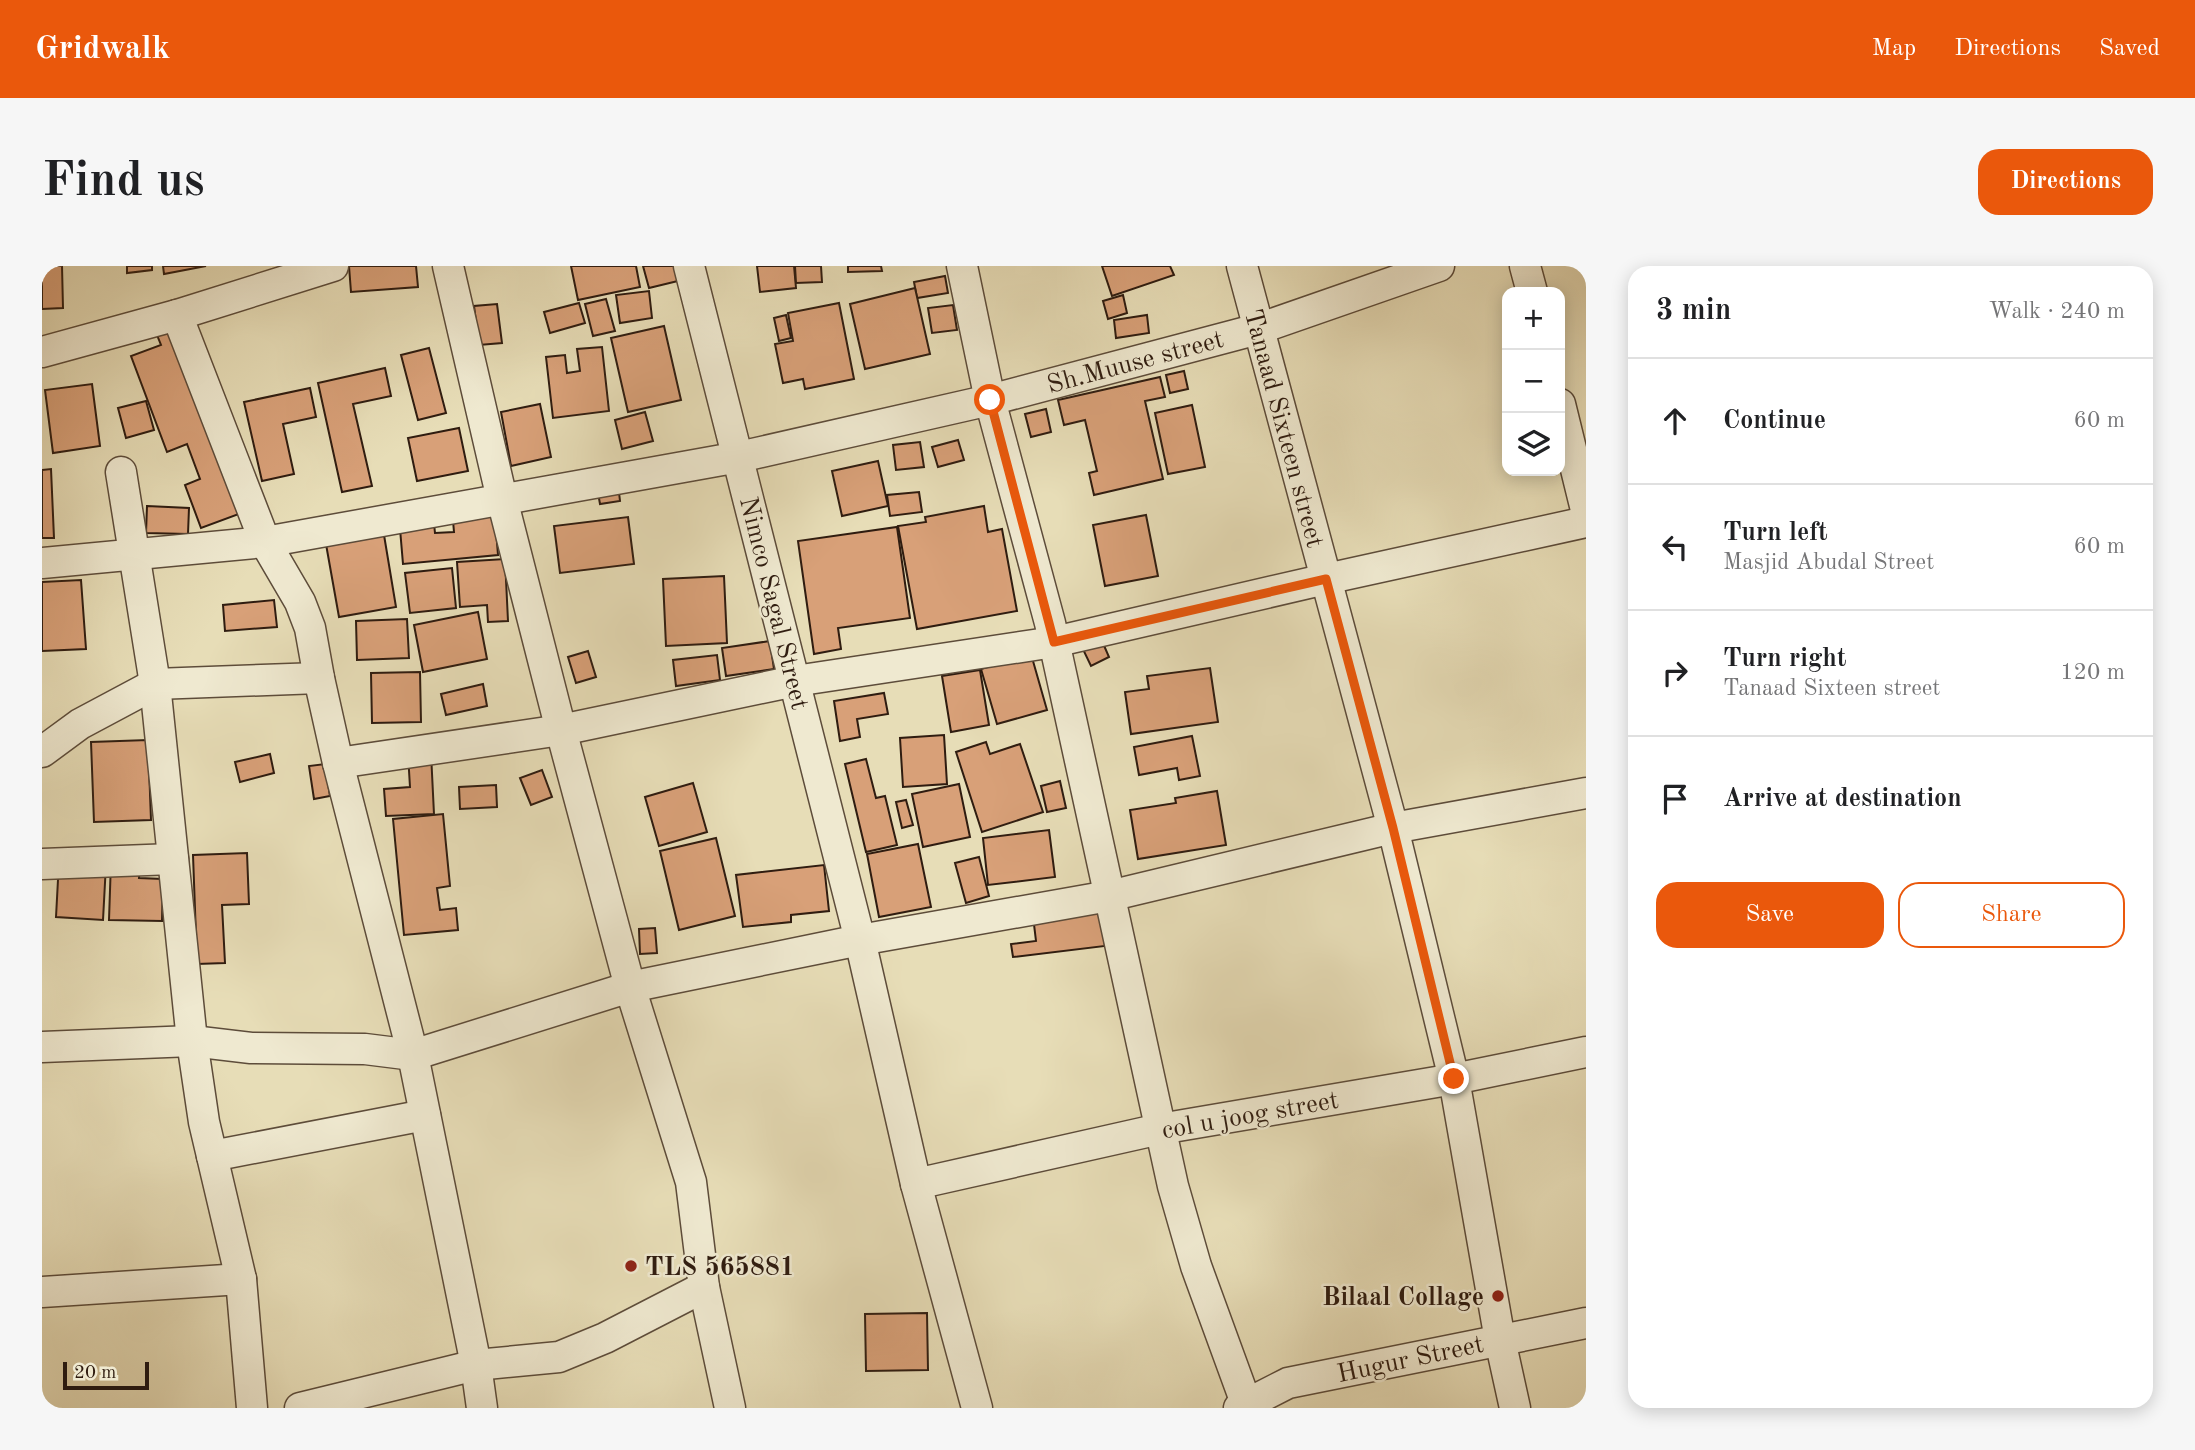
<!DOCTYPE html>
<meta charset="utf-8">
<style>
:root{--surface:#fff;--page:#f6f6f6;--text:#202124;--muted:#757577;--line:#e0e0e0;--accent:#ea580c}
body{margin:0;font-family:"Old Standard TT",serif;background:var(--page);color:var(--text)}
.controls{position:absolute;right:21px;top:21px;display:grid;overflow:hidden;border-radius:14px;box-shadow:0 4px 18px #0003}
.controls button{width:63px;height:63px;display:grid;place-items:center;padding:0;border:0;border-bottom:2px solid var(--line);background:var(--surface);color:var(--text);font:35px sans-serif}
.scale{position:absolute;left:21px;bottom:18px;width:86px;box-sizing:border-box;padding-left:7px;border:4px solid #2f1c10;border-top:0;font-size:19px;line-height:24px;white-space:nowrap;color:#2f1c10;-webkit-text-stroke:5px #efe9d0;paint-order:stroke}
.stop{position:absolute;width:21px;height:21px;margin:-16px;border:5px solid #ea580c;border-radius:50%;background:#fff}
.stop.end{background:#ea580c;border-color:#fff;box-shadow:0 2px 7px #0008}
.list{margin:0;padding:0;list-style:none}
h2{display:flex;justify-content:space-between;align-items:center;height:91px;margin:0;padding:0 28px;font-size:30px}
h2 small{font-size:23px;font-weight:400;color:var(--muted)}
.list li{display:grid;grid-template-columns:46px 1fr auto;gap:21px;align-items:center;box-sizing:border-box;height:126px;padding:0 28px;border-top:2px solid var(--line)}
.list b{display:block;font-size:26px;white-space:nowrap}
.list p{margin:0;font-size:23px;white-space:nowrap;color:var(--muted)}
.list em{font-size:23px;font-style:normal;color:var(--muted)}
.actions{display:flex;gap:14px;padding:21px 28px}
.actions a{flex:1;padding:16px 0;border:2px solid var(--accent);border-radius:21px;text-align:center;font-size:24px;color:var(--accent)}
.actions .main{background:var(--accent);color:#fff}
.icon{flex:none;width:38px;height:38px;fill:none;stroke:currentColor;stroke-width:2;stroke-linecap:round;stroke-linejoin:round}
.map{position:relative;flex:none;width:1544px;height:1142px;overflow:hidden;border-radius:21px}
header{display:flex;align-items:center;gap:42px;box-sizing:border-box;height:98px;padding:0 35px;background:var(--accent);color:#fff}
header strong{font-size:33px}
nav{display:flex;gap:38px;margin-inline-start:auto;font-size:24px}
.intro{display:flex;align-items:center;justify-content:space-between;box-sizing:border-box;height:168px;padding:0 42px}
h1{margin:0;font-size:49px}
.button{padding:18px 32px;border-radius:21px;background:var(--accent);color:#fff;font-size:24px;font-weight:700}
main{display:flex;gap:42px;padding:0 42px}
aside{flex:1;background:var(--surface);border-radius:21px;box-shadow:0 4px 18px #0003}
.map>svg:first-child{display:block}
.building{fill:#d8a078;stroke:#2f1c10;stroke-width:2}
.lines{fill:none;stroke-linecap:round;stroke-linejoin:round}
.minor-casing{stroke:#5d4c3a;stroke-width:33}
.minor{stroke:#efe9d0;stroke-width:30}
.route{stroke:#ea580c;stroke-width:9}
.poi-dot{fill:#8f2418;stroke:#efe9d0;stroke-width:2.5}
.labels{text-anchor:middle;stroke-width:5;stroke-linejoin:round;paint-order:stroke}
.street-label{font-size:26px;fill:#2f1c10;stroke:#efe9d0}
.poi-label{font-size:26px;font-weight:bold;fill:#2f1c10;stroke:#efe9d0;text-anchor:start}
</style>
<header>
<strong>Gridwalk</strong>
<nav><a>Map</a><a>Directions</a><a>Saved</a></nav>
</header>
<div class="intro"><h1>Find us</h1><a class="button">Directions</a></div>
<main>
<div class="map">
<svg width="1544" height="1142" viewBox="0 0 1544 1142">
<rect width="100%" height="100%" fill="#e7ddb7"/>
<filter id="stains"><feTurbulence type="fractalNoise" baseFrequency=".00286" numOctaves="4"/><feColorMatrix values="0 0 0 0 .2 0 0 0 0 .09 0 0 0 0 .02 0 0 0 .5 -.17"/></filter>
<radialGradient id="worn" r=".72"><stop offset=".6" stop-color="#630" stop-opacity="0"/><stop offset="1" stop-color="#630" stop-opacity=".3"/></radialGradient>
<g class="building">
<polygon points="0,0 20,0 21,42 0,43"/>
<polygon points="85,0 110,0 110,4 85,7"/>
<polygon points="121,0 164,0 122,8"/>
<polygon points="307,0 374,0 376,21 309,26"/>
<polygon points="529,0 594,0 598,21 536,34"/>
<polygon points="601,0 637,0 640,14 607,22"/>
<polygon points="715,0 752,0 754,22 718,26"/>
<polygon points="753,0 779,0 780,16 754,17"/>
<polygon points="806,0 839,0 840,5 806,6"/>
<polygon points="1060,0 1128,0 1132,9 1070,30"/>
<polygon points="903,10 906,27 875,32 872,16"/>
<polygon points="873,22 888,88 823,103 808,38"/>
<polygon points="607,25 610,52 578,57 574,29"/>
<polygon points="1081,29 1085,47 1066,53 1061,35"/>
<polygon points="564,33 573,65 551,70 543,38"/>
<polygon points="537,37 543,57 508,67 502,46"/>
<polygon points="797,37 812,113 763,123 761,113 741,117 733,78 751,75 746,47"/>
<polygon points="455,38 460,77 437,79 432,40"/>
<polygon points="911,39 915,64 890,67 886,42"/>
<polygon points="744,49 749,72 737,75 732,52"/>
<polygon points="1105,49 1107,67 1074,72 1072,54"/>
<polygon points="134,56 205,245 159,262 143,219 158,213 145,178 125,186 89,90 119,79 113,64"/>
<polygon points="622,60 639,134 586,146 569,72"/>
<polygon points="560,81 567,145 511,152 504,91 523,89 525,107 538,105 535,83"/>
<polygon points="387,82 404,147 376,154 359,89"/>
<polygon points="343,102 349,130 311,138 330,220 300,226 276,117"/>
<polygon points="1142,105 1146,123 1128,127 1124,109"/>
<polygon points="1118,111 1123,131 1103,135 1121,213 1052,229 1047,207 1055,205 1043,154 1022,159 1016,134"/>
<polygon points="50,118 58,180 11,187 3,124"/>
<polygon points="268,122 274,151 241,158 252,208 220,215 202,136"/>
<polygon points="104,135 112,164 84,172 76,142"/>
<polygon points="498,138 509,191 469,200 459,146"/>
<polygon points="1150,139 1163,201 1126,208 1113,147"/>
<polygon points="1004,143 1009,166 989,171 983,148"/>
<polygon points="603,146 611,175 580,183 573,154"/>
<polygon points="417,162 426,205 375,215 366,172"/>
<polygon points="916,174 922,194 896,201 890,181"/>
<polygon points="878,176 882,201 854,204 851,179"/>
<polygon points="836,195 846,240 800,250 790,205"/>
<polygon points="9,203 12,272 0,272 0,204"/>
<polygon points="576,218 578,235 558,238 555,221"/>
<polygon points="877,226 880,246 848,250 845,229"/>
<polygon points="452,239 456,289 361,298 357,251 391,248 393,267 412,266 410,243"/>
<polygon points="105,240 147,242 146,268 104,267"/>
<polygon points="942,240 946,266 960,263 975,345 875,363 856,260 884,256 883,251"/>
<polygon points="1104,249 1116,310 1063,320 1051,259"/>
<polygon points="586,251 592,298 518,307 512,260"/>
<polygon points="340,257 354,341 297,351 282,267"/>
<polygon points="855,261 868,352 796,362 799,383 772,388 756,275"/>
<polygon points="463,293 466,355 446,356 445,339 418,341 415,296"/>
<polygon points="410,302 414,342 368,347 363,307"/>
<polygon points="682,310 685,377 624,380 621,313"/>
<polygon points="39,314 44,383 0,385 0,316"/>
<polygon points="232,334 235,361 183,365 181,339"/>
<polygon points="436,346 445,393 381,406 372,359"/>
<polygon points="365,353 367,392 315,394 314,355"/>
<polygon points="1057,368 1067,391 1049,400 1038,377"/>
<polygon points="728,375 732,403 684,410 680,382"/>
<polygon points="546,385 554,411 534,417 526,391"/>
<polygon points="989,388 1005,444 955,458 939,403"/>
<polygon points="675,389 678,414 634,420 631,394"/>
<polygon points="1168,402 1176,456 1089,468 1083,426 1107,423 1105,410"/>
<polygon points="938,404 947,459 909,466 900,410"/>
<polygon points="378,406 379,456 330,457 329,407"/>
<polygon points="441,418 445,440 404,449 399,428"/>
<polygon points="842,427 846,448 815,453 818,471 798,475 792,435"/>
<polygon points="902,469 905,518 861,521 858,472"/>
<polygon points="1150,470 1158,510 1137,514 1135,502 1097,509 1092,481"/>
<polygon points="106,474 109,554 52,556 49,476"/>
<polygon points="944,476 948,488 978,478 1001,546 940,566 914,486"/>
<polygon points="389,487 392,548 344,550 342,523 368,521 366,488"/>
<polygon points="228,488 232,507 198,516 193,496"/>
<polygon points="824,493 834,532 843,530 855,579 824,586 803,498"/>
<polygon points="283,498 288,530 272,533 267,500"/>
<polygon points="500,504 510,531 489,539 478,512"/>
<polygon points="1018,515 1024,542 1005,546 999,520"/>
<polygon points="651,517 665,566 617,580 603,531"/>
<polygon points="917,518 928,571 881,581 870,528"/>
<polygon points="454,519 455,541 418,543 417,521"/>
<polygon points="1175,525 1184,579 1096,593 1088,544 1134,537 1133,532"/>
<polygon points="864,534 871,559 860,562 854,536"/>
<polygon points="401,548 408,620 395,622 398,644 414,642 416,664 362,669 351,553"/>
<polygon points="1007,564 1013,611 946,619 941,572"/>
<polygon points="674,572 693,650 637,664 618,585"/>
<polygon points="876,578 889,641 837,651 825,588"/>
<polygon points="205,587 207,638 180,639 183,697 155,698 151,589"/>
<polygon points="937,591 947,630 924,637 913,597"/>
<polygon points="17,595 64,598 61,654 14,651"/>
<polygon points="69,595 98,596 97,612 121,613 120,655 67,654"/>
<polygon points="782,599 787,645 749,649 749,656 701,661 694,609"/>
<polygon points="1058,641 1063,680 971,691 969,678 994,675 991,650"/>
<polygon points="613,662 615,687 598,688 597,663"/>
<polygon points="885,1047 886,1104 824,1105 823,1048"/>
</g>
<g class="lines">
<defs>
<g id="minor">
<polyline points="406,0 460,233 519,464 588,721 649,916 662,1021 688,1142"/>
<polyline points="647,0 818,674 874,918 935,1142"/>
<polyline points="920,0 948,134 1008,357 1131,920 1154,1000 1204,1137"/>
<polyline points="1200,0 1351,562 1412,813 1458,1074 1473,1142"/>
<polyline points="1483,0 1490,26"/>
<polyline points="135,49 223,276 258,336 268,362 277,412 296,497 371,789 434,1099 440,1142"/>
<polyline points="0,86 135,49 291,0"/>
<polyline points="1518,138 1544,244"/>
<polyline points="79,206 113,418 150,775 162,856 199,1013 210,1142"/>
<polyline points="0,297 223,276 697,191 948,134 1216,63 1397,0"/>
<polyline points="0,486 38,458 113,418 277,412"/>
<polyline points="296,497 519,464 753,415 1012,376 1284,313 1544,256"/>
<polyline points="0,598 131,593"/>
<polyline points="0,781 150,775 209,782 323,783 371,789 588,721 818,674 1067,630 1351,562 1544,527"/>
<polyline points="170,890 383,849"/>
<polyline points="874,918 1118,863 1412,813 1544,786"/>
<polyline points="0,1026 199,1013"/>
<polyline points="258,1142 434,1099 517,1091 563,1072 662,1021"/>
<polyline points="1197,1142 1246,1117 1544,1057"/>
</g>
</defs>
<use href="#minor" class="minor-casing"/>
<use href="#minor" class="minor"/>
</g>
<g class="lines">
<polyline class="route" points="948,134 1012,376 1284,313 1351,562 1412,813"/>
</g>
<g class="poi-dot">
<circle cx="589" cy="1000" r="7"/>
<circle cx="1456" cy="1030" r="7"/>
</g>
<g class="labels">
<g class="street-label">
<text transform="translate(1093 95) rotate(-15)" y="9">Sh.Muuse street</text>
<text transform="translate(1243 162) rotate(75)" y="9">Tanaad Sixteen street</text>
<text transform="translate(733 337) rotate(76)" y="9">Nimco Sagal Street</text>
<text transform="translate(1208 848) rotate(-10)" y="9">col u joog street</text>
<text transform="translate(1368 1092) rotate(-12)" y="9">Hugur Street</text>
</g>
<g class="poi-label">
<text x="603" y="1009">TLS 565881</text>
<text x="1442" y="1039" text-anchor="end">Bilaal Collage</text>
</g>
</g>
<rect width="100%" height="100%" filter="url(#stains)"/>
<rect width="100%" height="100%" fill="url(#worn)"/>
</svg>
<div class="controls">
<button>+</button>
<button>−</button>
<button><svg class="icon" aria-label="layers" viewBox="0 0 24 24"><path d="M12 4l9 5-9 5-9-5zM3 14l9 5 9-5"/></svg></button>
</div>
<div class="scale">20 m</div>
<div class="stop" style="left:948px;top:134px"></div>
<div class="stop end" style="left:1412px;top:813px"></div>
</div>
<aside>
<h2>3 min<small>Walk · 240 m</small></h2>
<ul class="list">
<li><svg class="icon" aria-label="ahead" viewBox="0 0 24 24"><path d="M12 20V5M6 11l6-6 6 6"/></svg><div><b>Continue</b></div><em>60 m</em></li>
<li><svg class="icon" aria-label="left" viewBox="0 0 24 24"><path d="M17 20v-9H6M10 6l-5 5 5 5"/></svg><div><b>Turn left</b><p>Masjid Abudal Street</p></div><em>60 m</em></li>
<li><svg class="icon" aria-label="right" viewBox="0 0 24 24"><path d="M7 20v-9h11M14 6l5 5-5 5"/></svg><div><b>Turn right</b><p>Tanaad Sixteen street</p></div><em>120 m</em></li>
<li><svg class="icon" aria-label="arrive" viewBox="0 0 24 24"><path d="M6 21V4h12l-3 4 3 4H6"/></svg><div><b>Arrive at destination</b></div></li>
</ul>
<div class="actions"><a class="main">Save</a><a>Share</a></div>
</aside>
</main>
